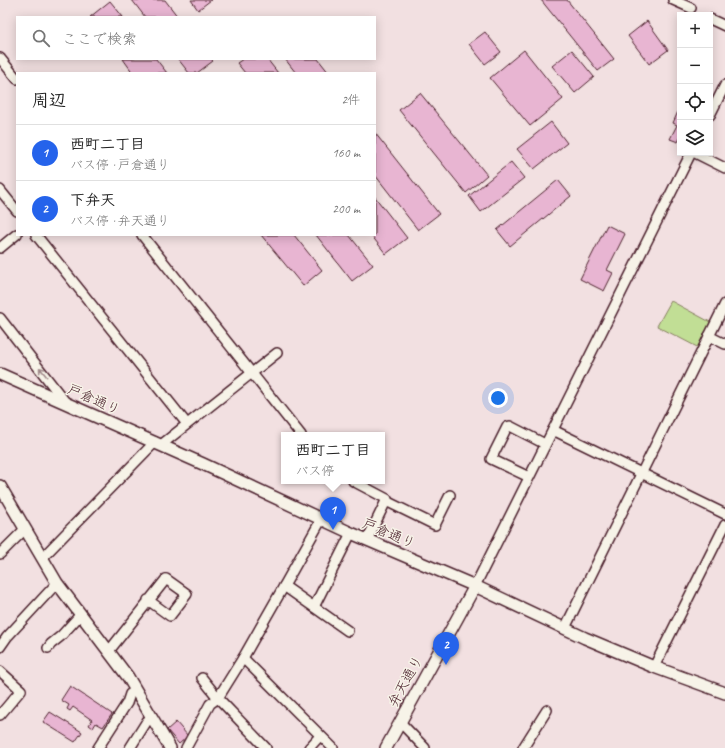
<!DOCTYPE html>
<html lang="ja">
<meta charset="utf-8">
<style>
:root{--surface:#fff;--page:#f6f6f6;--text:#222;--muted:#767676;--line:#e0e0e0;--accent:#2563eb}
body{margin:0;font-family:Caveat,"Klee One",sans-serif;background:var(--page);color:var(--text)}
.controls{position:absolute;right:12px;top:12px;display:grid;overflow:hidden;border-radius:0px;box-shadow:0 2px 10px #0003}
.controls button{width:36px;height:36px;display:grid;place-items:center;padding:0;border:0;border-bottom:1px solid var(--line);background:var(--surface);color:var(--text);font:20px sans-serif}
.you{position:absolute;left:498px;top:398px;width:14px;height:14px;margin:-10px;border:3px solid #fff;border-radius:50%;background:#1a73e8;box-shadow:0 0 0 6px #1a73e833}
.badge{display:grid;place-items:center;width:26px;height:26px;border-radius:50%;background:var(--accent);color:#fff;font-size:13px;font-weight:700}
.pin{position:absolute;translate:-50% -33px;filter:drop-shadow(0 1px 2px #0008)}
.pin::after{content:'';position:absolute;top:21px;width:14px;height:12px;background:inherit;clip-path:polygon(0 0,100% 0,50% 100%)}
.popup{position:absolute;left:281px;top:432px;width:104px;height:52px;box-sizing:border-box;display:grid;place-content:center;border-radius:0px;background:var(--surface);filter:drop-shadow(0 1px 3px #0005);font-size:13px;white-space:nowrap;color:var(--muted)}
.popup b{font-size:15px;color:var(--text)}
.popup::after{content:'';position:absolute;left:50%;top:100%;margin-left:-8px;border:8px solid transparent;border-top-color:var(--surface)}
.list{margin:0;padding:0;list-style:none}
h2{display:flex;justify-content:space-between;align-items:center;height:52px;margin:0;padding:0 16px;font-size:17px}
h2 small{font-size:13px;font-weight:400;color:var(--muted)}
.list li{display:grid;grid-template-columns:26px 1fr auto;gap:12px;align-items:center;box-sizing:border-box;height:56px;padding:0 16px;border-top:1px solid var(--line)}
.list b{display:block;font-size:15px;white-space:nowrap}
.list p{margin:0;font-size:13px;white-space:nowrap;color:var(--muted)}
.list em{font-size:13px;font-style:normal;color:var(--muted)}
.icon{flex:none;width:22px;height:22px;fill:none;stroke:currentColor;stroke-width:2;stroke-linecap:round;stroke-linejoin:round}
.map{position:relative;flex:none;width:725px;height:748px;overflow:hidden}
.search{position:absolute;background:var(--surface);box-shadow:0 2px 10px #0003;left:16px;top:16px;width:360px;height:44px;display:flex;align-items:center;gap:10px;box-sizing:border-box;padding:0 14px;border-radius:0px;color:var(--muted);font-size:15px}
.panel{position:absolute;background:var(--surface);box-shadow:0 2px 10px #0003;left:16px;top:72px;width:360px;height:164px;border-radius:0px}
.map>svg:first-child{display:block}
.green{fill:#c1de95;stroke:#867e60}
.building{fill:#e8b5d2;stroke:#4a1f2b}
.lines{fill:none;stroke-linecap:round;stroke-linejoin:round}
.minor-casing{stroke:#4a1f2b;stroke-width:12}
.tertiary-casing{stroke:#4a1f2b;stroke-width:14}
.minor{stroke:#f7f3e8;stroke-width:9}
.tertiary{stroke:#f7f3e8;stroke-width:11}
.oneway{stroke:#a0898a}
.labels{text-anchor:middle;stroke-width:3;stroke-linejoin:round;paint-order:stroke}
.street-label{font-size:14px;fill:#4a1f2b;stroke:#f7f3e8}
</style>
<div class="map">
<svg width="725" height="748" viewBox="0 0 725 748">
<rect width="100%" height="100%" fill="#f2e0e1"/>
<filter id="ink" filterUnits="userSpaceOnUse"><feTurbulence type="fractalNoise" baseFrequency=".025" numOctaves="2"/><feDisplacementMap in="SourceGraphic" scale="8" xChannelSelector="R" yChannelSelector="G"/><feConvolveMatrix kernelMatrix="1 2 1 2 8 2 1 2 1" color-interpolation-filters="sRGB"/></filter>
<g filter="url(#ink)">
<polygon class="green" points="671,301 712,323 699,348 657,326"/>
<g class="building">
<polygon points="132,0 165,0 178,17 145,17"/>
<polygon points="191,0 211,0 198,10"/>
<polygon points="541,0 567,0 614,59 598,71"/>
<polygon points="110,1 123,17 90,17"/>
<polygon points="647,21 668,50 649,64 628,36"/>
<polygon points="485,32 501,52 485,64 469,44"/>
<polygon points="524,50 563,99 530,126 490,78"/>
<polygon points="572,50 594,77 575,93 552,66"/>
<polygon points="123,59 156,59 167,73 133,73"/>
<polygon points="178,59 211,59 213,61 197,73 189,73"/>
<polygon points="243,59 267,59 278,73 245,73 237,63"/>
<polygon points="285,59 318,59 329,73 296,73"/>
<polygon points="420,93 487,175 466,193 399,110"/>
<polygon points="680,107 680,138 678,142 670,139 677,125 673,123"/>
<polygon points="551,122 567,143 534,169 517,149"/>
<polygon points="375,133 439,214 418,230 375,175"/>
<polygon points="511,162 524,178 481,212 469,196"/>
<polygon points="558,180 571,196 510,246 497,230"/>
<polygon points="375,197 407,238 386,254 371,235 375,235"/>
<polygon points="607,225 625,234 607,270 613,273 604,291 580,279"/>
<polygon points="261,235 294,235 322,270 303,286"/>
<polygon points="316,235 349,235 373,265 352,281"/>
<polygon points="70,686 112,714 103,727 96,723 93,728 89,725 92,720 73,707 70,711 67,709 69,705 61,700"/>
<polygon points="50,712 82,732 75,742 43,722"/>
<polygon points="176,722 188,736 179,744 167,730"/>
</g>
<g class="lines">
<defs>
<g id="minor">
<polyline points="673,0 691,8"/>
<polyline points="710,19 725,26"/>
<polyline points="0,58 17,79"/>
<polyline points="710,115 725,85"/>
<polyline points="695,153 725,168"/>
<polyline points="0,190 17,211"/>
<polyline points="36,235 187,424"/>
<polyline points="142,235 301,435"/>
<polyline points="0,248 17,234"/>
<polyline points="0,318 66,403"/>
<polyline points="709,336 725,344"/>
<polyline points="553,430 725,514"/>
<polyline points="161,445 277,353"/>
<polyline points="529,477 491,459 507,427 510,426 545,444"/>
<polyline points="353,481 387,499 386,501"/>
<polyline points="367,540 386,501 435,525 450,495"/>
<polyline points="0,554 25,529"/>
<polyline points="42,558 155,442"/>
<polyline points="284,586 348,631"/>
<polyline points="475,586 691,153"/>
<polyline points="314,607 351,533"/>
<polyline points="565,628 725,304"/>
<polyline points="0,647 7,637 57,583"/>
<polyline points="48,648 51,644 61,636 81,614"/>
<polyline points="109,651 166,579 187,594 170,616 148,600"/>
<polyline points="243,658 333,748"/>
<polyline points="654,667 725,525"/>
<polyline points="0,671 21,690 0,715"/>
<polyline points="202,678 218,698 266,748"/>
<polyline points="400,722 425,748"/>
<polyline points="98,748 127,703 130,694 136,690"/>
<polyline points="130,748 147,721 152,718"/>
<polyline points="186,748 210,704 218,698 243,658 284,586 321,520"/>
<polyline points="309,748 320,736"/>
<polyline points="523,748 547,710"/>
</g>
<g id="tertiary">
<polyline points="0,374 203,464 351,533 475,586 585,638 654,667 725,693"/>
<polyline points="0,486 57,583 128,677 170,748"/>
<polyline points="386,748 475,586"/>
</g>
</defs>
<use href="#minor" class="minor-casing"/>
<use href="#tertiary" class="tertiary-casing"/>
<use href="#minor" class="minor"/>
<use href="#tertiary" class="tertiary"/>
</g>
<defs><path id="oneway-shaft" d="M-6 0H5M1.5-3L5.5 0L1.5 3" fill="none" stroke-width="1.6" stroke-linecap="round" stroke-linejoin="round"/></defs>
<use class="oneway" href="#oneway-shaft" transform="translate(43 372) rotate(-129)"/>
</g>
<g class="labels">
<g class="street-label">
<text transform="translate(94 399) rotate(24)" y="5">戸倉通り</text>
<text transform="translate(389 533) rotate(23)" y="5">戸倉通り</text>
<text transform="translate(405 681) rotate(-61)" y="5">弁天通り</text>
</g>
</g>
</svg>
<div class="controls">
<button>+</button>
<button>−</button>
<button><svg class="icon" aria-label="locate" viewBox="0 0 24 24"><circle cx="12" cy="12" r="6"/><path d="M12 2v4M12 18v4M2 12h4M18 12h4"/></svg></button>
<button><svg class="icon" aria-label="layers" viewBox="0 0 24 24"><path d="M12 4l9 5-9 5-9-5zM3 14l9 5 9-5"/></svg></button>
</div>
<div class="you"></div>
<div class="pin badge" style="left:333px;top:530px">1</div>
<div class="popup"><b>西町二丁目</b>バス停</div>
<div class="pin badge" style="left:446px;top:665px">2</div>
<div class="search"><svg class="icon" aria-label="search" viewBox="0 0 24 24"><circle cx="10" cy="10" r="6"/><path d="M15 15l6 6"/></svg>ここで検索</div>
<section class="panel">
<h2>周辺<small>2件</small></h2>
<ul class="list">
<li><span class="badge">1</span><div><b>西町二丁目</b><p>バス停 · 戸倉通り</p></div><em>160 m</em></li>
<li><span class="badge">2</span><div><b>下弁天</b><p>バス停 · 弁天通り</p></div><em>200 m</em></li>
</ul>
</section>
</div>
